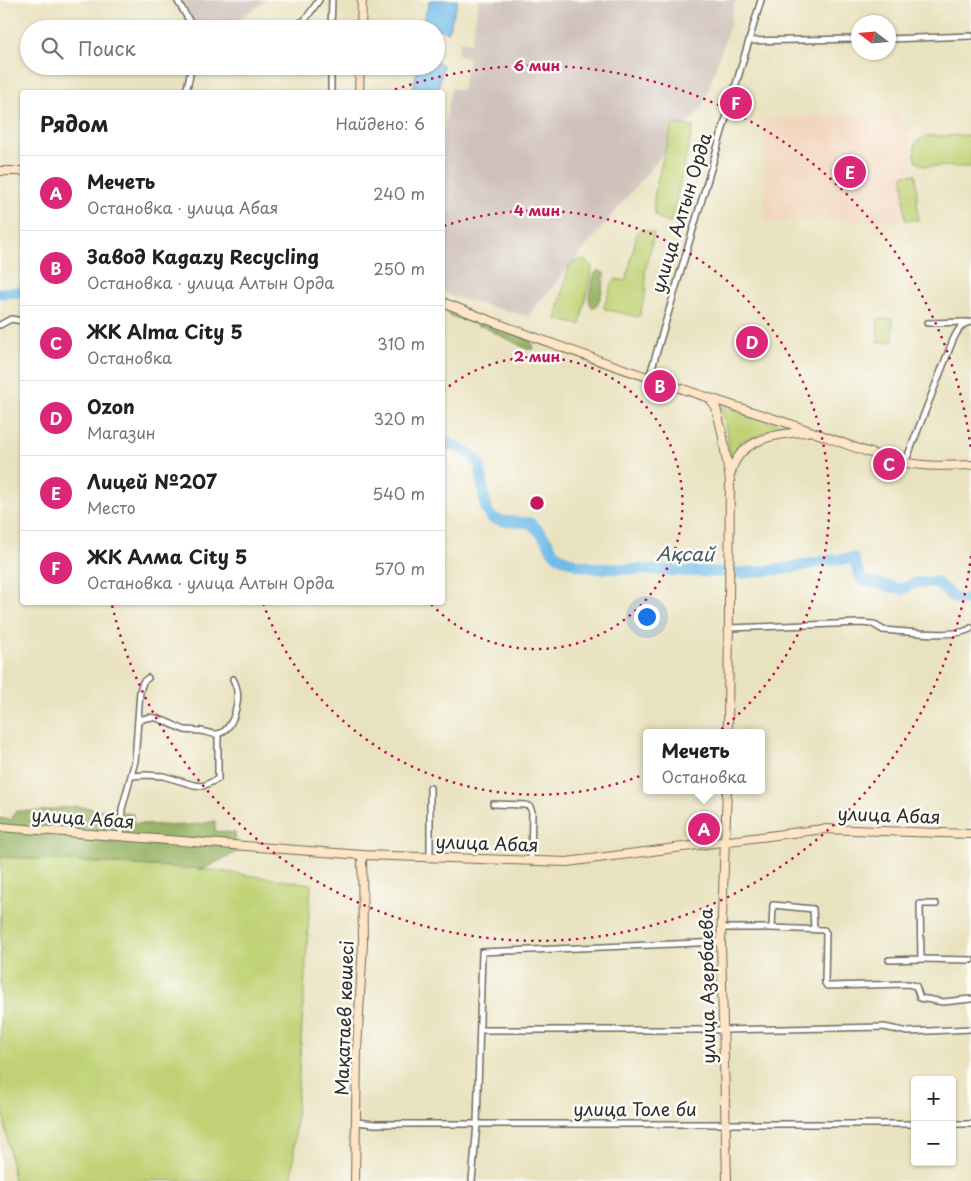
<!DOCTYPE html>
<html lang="ru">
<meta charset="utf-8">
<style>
:root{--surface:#fff;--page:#f6f6f6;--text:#202124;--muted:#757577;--line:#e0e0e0;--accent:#db2777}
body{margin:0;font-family:"Playpen Sans",sans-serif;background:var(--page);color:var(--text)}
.controls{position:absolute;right:15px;bottom:15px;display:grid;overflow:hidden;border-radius:5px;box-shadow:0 1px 4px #0004}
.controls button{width:45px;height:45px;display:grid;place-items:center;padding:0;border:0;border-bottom:1px solid var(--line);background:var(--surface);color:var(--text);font:25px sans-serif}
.compass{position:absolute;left:851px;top:15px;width:45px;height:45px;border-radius:50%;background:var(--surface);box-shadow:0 1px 4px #0004;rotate:286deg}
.you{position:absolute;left:646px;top:616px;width:18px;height:18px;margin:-12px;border:4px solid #fff;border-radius:50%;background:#1a73e8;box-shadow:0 0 0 8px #1a73e833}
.badge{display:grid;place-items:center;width:32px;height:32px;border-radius:50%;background:var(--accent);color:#fff;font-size:16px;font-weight:700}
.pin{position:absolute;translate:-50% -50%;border:2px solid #fff;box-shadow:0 1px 5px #0006}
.popup{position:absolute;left:643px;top:729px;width:122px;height:65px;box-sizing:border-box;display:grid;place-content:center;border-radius:5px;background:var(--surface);filter:drop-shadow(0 1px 4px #0005);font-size:16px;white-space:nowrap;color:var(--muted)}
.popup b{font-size:19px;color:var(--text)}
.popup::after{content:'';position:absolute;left:50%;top:100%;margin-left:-10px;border:10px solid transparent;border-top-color:var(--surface)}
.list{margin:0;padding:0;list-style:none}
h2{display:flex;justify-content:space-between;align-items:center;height:65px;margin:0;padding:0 20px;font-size:21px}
h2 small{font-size:16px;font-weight:400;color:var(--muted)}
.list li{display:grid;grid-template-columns:32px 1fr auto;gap:15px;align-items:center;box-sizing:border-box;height:75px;padding:0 20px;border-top:1px solid var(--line)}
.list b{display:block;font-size:19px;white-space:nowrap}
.list p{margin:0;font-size:16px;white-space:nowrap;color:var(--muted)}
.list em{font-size:16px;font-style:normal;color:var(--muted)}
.icon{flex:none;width:28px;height:28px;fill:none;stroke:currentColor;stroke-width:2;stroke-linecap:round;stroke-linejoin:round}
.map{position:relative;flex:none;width:971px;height:1181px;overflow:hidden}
.search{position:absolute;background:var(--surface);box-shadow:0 1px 4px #0004;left:20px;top:20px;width:425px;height:55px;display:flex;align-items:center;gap:12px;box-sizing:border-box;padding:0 18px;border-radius:28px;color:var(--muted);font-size:19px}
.panel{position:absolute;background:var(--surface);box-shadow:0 1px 4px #0004;left:20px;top:90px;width:425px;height:515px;border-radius:5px}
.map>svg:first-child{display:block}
.built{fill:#f2d5be}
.industrial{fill:#cfc1ba}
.green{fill:#c0d275;stroke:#767e50}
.forest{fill:#98b466;stroke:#627048}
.water{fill:#6fbbe9;stroke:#4d738a}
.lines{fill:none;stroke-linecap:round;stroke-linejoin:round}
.river{stroke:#6fbbe9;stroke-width:11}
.street-casing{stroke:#6e6b5f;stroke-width:8}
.secondary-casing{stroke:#6e6b5f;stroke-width:10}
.street{stroke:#fff;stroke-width:5}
.secondary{stroke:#fee5c5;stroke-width:8}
.ring{fill:none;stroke:#c2185b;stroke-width:2.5;stroke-dasharray:2.5 5}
.labels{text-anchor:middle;stroke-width:5;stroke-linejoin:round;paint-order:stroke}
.street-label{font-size:18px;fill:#2b2b2b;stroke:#fdfcf7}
.water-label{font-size:19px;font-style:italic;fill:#435d6e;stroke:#fdfcf7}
.centre{fill:#c2185b;stroke:#fdfcf7;stroke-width:2.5}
.ring-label{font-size:15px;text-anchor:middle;font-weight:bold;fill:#c2185b;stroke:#fdfcf7;stroke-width:5;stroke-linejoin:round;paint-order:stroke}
</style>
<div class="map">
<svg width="971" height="1181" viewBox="0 0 971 1181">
<rect width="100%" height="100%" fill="#fdfcf7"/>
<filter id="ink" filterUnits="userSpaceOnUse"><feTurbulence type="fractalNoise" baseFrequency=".02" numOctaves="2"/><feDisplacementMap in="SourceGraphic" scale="10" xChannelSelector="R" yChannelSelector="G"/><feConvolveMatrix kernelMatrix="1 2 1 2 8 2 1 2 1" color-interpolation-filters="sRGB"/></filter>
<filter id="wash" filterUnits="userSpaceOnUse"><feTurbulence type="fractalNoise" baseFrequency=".0096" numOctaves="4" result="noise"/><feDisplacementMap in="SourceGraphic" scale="20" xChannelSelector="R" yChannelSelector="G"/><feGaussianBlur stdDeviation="1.12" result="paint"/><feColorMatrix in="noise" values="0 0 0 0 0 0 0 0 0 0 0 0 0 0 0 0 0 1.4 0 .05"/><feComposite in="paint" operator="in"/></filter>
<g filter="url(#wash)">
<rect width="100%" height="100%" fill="#e9e2bf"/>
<polygon class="built" points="900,113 901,124 910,127 912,172 902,173 903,220 765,221 764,119"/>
<g class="industrial">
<polygon points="184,0 267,0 223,29 192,29"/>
<polygon points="479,0 735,0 729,28 703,106 528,316 453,297 443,292 443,135 451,88 462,90 469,58 457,55 460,41 471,43"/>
</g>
<g class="green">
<path d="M675,124l18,3 -22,95c-5,-1 -11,-2 -15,-6 -9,-12 12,-73 16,-89z"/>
<path d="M971,135v32l-47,-1c-11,-4 -10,-13 -8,-24l10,-6z"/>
<polygon points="916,174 918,220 905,220 903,175"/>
<polygon points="640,229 654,233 645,272 646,291 640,315 638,317 605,309 604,307 612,283 616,279 626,281 637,233"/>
<polygon points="581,260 586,261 592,267 580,325 556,319 569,266 574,261"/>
<polygon points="878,319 893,319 893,341 878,342"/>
<polygon points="721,406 793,428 772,430 740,442 730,463 728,437"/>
<polygon points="1,857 203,869 311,884 292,1181 14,1181 0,1092"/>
</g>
<g class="forest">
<path d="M598,270l6,3c1,8 -4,31 -10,36 -10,-8 -2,-26 1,-36z"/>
<path d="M443,304l54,21 2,4c12,1 26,7 34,15v5h-6l-43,-22c-7,-1 -11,-5 -17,-6 -7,-2 -12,-3 -18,-6l-2,-4h-4z"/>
<path d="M75,806l58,8v9c28,2 54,5 82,-2v10l20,2 1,12 3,6 -36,18 -203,-12v-39l11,2 5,-9h25z"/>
</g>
<g class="water">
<polygon points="430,0 458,0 448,32 422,25"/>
<polygon points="436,62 443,65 438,92 412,92 418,66 436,66"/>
</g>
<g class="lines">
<g class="river">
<polyline points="0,293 22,292"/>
<polyline points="442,440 471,454 480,465 486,509 492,518 502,521 530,523 537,529 547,541 553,552 559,557 578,565 594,568 742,573 783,569 826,561 853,558 862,580 902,589 915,583 936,582 956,599 971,600"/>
</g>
</g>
</g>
<g filter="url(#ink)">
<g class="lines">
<defs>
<g id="street">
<polyline points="177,0 190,22 192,29"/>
<polyline points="289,29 305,20 319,0"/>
<polyline points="331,29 332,0"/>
<polyline points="888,39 971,36"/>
<polyline points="749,41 858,39"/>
<polyline points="186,92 192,66"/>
<polyline points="331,92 331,66"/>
<polyline points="927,323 967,322"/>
<polyline points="0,325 11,319 22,321"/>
<polyline points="649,378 761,0"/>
<path d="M905,463l48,-123c4,-8 8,-17 18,-18"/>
<path d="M729,628l131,-5 13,1 10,6c19,1 75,9 88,-2"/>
<path d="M138,722c15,-12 32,3 47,8 6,1 11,0 16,1 5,1 10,3 15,3 10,0 17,-13 19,-22 4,-12 4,-22 -2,-33"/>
<polyline points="132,776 145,775 163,776 194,785 203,786 218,779 218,734"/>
<polyline points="430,788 430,857"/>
<polyline points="493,804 526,805 530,807 532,812 531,861"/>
<polyline points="121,837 122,809 135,761 140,691 143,682 148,678"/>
<polyline points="721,928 772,928"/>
<polyline points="814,929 813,909 773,905 772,928 824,930 826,933 825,983 827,986 908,984 916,986 920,998 943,1002 971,999"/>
<polyline points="921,959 971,960"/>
<polyline points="889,960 921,959 920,904 936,904"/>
<polyline points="480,1030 723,1030 884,1027 908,1032 971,1029"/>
<polyline points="356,1122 375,1124 915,1124"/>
<polyline points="952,1124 971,1124"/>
<polyline points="472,1181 477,1124 482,952 721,942"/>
</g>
<g id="secondary">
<polyline points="361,29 362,0"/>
<polyline points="359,92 360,66"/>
<polyline points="0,171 22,171"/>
<path d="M442,302c112,44 225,83 339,119 32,10 62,23 93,33 13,4 27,9 40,10 19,3 38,2 57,1"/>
<polyline points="710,399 716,408 722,432 730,480 728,733"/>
<path d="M731,473c7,-34 46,-40 76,-41"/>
<polyline points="727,790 721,942 727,1181"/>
<polyline points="0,827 362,855 567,862 823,829 971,834"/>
<polyline points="355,1181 357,1050 363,942 362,855"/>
</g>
</defs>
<use href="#street" class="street-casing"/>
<use href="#secondary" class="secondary-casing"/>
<use href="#street" class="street"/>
<use href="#secondary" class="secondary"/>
</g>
</g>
<g class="ring">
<path d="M443 391A146 146 0 1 1 430 603"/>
<path d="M444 226A292 292 0 1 1 263 603"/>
<path d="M971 556A437 437 0 0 1 112 605M388 92A437 437 0 0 1 971 450"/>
</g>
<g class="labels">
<g class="street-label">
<text transform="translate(682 213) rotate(-73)" y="6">улица Алтын Орда</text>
<text transform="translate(889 816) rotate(2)" y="6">улица Абая</text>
<text transform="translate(83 819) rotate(4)" y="6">улица Абая</text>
<text transform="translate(487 844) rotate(2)" y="6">улица Абая</text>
<text transform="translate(708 986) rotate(-91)" y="6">улица Азербаева</text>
<text transform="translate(345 1018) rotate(-88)" y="6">Мақатаев көшесі</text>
<text x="635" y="1116">улица Толе би</text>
</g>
<g class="water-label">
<text transform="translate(685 554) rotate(1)" y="7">Ақсай</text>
</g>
</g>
<circle cx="537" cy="503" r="8" class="centre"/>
<g class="ring-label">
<text x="537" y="71">6 мин</text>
<text x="537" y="216">4 мин</text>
<text x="537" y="362">2 мин</text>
</g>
</svg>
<div class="controls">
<button>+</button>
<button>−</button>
</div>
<svg class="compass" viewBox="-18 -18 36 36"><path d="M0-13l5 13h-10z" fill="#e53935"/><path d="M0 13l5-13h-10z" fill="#757577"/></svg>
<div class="you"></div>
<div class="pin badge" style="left:704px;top:829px">A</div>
<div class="popup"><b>Мечеть</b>Остановка</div>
<div class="pin badge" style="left:660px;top:386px">B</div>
<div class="pin badge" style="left:889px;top:464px">C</div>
<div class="pin badge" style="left:752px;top:342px">D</div>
<div class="pin badge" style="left:850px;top:172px">E</div>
<div class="pin badge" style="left:736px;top:103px">F</div>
<div class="search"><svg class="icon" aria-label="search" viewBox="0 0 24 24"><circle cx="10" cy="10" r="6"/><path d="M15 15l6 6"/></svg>Поиск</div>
<section class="panel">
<h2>Рядом<small>Найдено: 6</small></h2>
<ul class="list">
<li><span class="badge">A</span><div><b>Мечеть</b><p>Остановка · улица Абая</p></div><em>240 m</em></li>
<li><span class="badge">B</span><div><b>Завод Kagazy Recycling</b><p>Остановка · улица Алтын Орда</p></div><em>250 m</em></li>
<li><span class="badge">C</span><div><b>ЖК Alma City 5</b><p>Остановка</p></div><em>310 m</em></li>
<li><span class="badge">D</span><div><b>Ozon</b><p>Магазин</p></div><em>320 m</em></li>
<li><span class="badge">E</span><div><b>Лицей №207</b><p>Место</p></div><em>540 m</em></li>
<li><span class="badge">F</span><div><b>ЖК Алма City 5</b><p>Остановка · улица Алтын Орда</p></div><em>570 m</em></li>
</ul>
</section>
</div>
